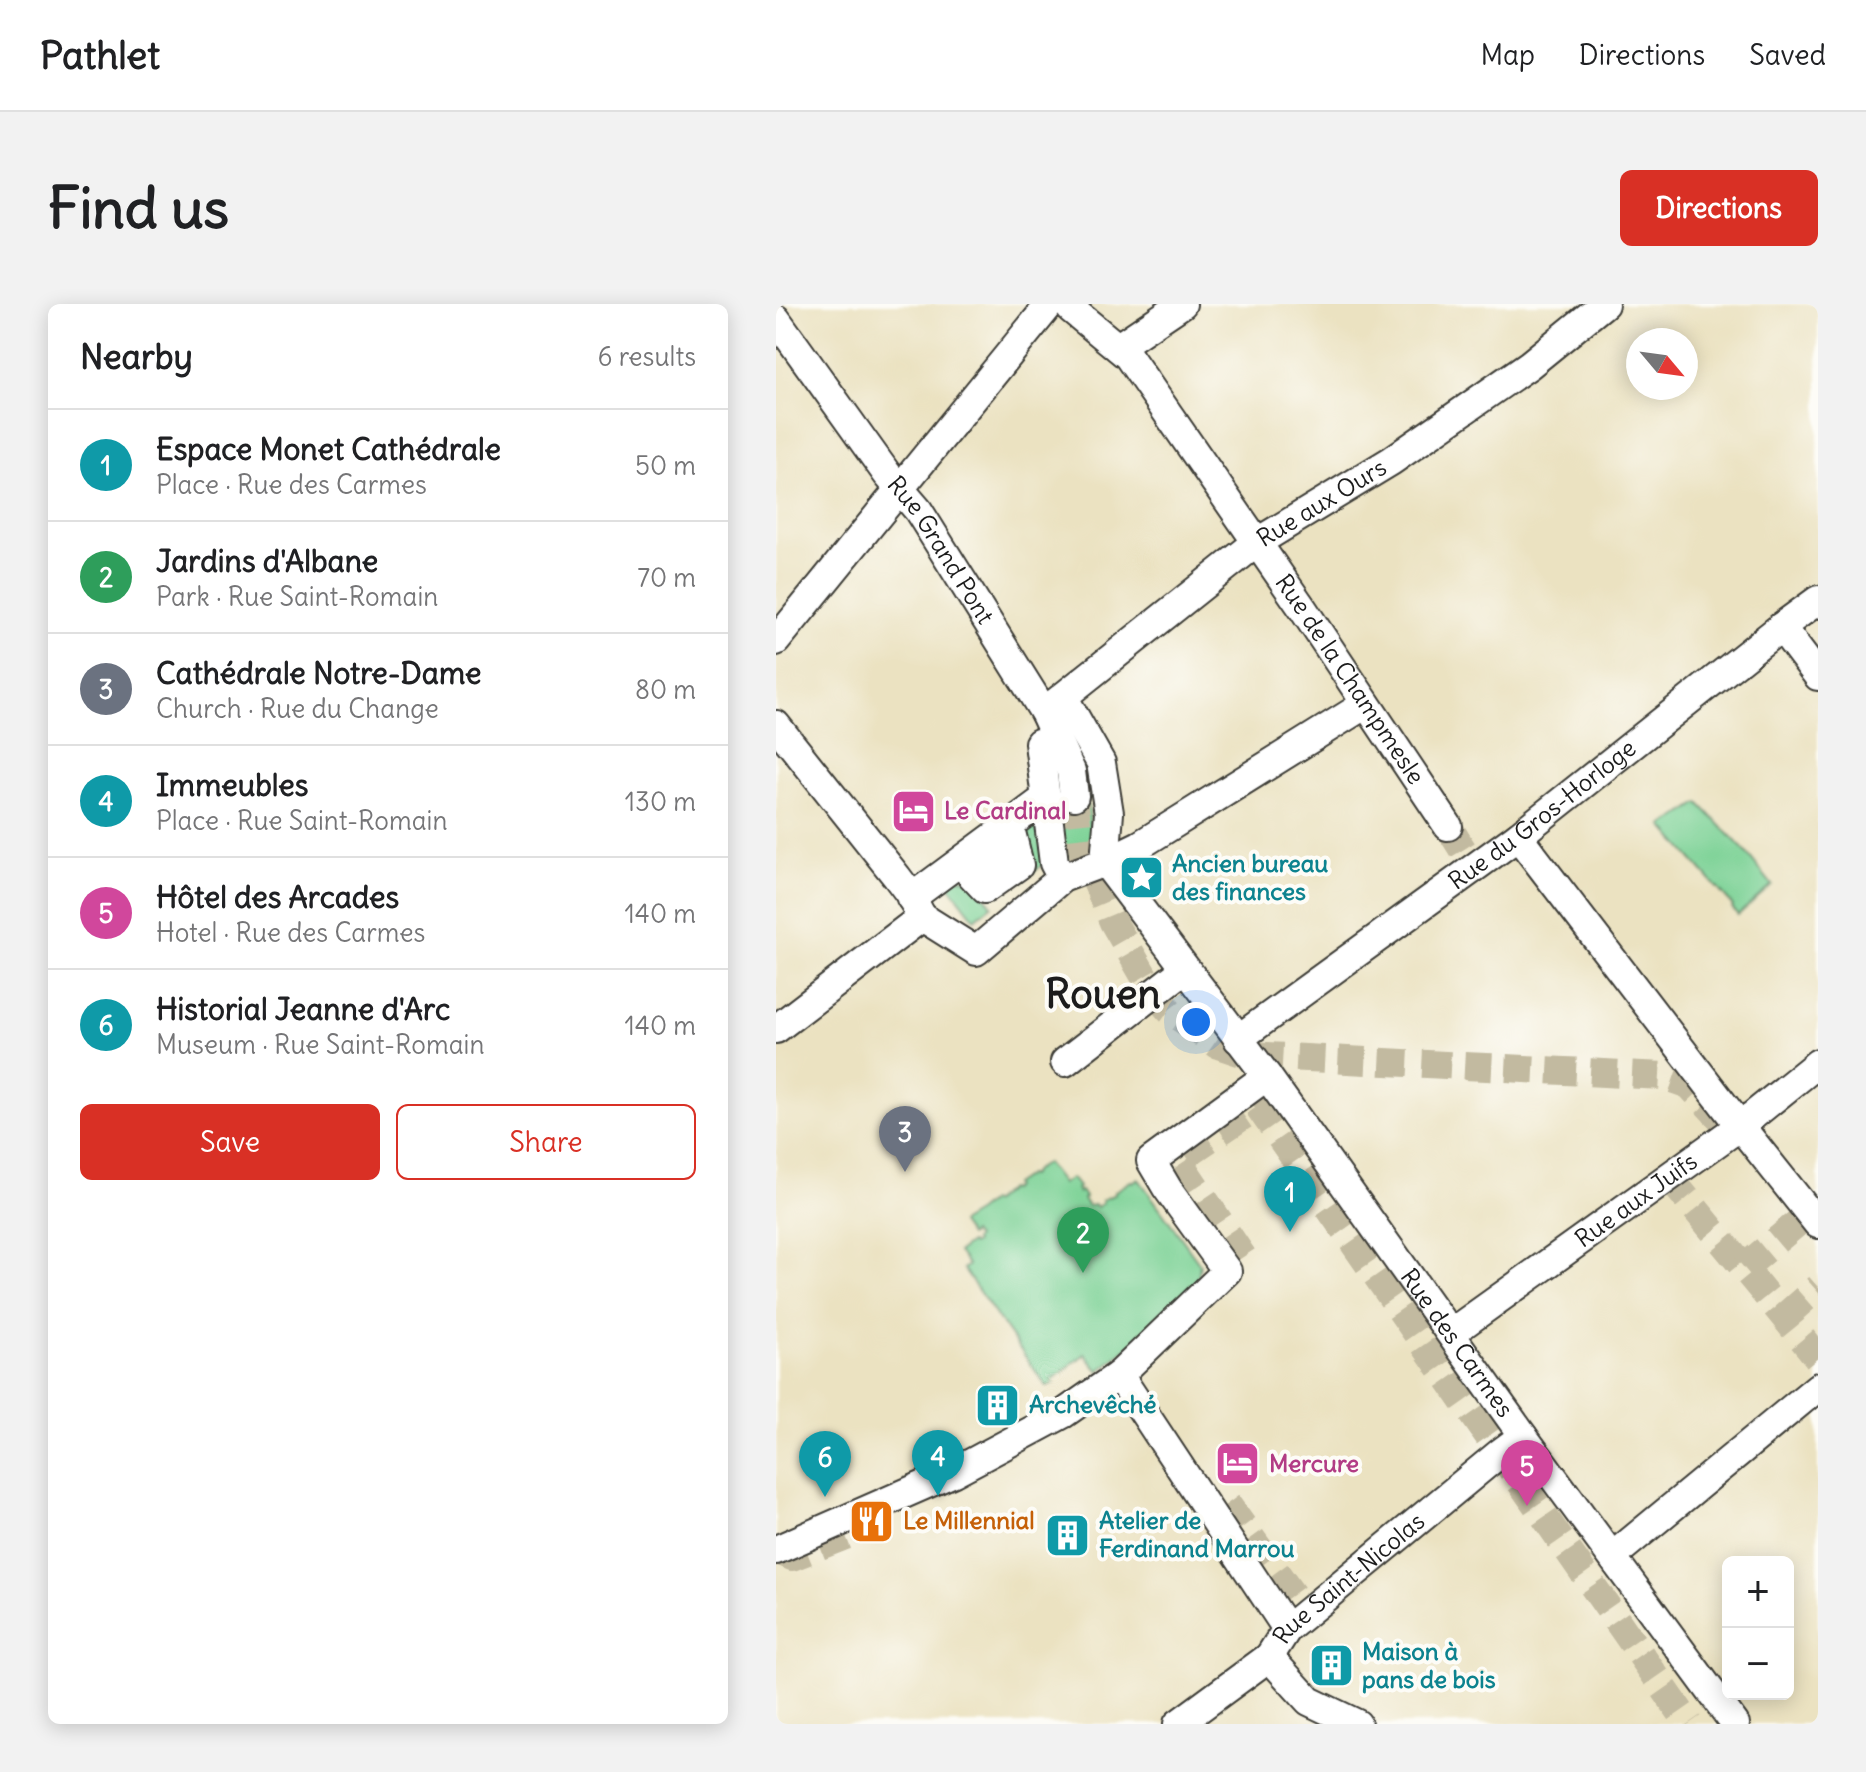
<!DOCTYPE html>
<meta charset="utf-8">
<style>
:root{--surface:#fff;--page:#f2f2f2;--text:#202124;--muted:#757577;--line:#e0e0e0;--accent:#d93025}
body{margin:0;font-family:Delius,sans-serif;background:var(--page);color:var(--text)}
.controls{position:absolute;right:24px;bottom:24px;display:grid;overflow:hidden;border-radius:12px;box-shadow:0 4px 20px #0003}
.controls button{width:72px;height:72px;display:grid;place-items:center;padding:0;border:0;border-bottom:2px solid var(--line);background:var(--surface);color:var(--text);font:40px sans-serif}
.compass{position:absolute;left:850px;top:24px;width:72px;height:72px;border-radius:50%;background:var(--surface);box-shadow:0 4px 20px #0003;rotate:119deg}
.you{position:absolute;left:420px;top:718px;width:28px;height:28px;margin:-20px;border:6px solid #fff;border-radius:50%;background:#1a73e8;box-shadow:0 0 0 12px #1a73e833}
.badge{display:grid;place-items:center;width:52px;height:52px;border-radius:50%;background:var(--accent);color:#fff;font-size:26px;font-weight:700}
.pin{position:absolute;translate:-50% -66px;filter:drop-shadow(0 2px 4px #0008)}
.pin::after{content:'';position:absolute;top:42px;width:28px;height:24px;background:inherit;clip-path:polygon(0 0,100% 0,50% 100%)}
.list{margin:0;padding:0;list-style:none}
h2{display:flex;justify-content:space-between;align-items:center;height:104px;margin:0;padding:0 32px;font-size:34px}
h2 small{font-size:26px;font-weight:400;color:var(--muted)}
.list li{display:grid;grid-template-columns:52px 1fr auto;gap:24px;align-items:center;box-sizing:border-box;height:112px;padding:0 32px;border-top:2px solid var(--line)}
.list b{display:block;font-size:30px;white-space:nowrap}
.list p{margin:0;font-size:26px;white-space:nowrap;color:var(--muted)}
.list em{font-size:26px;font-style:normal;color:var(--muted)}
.actions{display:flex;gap:16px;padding:24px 32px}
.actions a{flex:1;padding:18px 0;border:2px solid var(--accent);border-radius:12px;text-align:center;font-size:28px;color:var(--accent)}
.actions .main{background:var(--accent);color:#fff}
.map{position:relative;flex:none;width:1042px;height:1420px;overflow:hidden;border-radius:12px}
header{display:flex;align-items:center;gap:48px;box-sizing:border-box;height:112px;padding:0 40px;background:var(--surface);border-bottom:2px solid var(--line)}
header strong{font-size:38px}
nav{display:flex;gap:44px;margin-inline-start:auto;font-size:28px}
.intro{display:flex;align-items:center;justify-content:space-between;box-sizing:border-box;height:192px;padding:0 48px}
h1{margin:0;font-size:56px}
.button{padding:20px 36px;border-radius:12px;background:var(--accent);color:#fff;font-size:28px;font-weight:700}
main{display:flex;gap:48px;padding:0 48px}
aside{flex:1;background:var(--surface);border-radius:12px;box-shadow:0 4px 20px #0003}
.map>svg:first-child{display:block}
.green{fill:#7dd296;stroke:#4c7759;stroke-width:2}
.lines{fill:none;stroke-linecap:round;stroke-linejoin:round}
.minor-tunnel{stroke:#c2baa0;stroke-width:28;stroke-dasharray:28 14;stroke-linecap:butt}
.minor-casing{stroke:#3b3a35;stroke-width:32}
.minor{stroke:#fff;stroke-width:28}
.labels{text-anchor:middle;stroke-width:8;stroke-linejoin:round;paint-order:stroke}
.street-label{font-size:24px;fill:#1c1c1c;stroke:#fdfcf7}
.hotel-label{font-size:24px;font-weight:bold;fill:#b23c85;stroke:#fdfcf7;text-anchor:start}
.culture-label{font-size:24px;font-weight:bold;fill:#0d838f;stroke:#fdfcf7;text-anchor:start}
.food-label{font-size:24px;font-weight:bold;fill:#c56008;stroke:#fdfcf7;text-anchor:start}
.town-label{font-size:40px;font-weight:bold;fill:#1c1c1c;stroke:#fdfcf7}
</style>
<header>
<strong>Pathlet</strong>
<nav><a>Map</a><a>Directions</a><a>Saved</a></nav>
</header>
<div class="intro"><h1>Find us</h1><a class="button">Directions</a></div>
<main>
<aside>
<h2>Nearby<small>6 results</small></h2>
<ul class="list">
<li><span class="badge" style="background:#0f9aa8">1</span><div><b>Espace Monet Cathédrale</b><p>Place · Rue des Carmes</p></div><em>50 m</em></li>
<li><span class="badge" style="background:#2e9e5b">2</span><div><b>Jardins d'Albane</b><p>Park · Rue Saint-Romain</p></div><em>70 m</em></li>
<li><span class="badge" style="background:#6b7280">3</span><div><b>Cathédrale Notre-Dame</b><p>Church · Rue du Change</p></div><em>80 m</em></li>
<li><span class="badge" style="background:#0f9aa8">4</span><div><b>Immeubles</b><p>Place · Rue Saint-Romain</p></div><em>130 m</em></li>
<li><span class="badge" style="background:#d1479c">5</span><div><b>Hôtel des Arcades</b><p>Hotel · Rue des Carmes</p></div><em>140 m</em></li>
<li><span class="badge" style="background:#0f9aa8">6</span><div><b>Historial Jeanne d'Arc</b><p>Museum · Rue Saint-Romain</p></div><em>140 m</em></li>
</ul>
<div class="actions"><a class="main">Save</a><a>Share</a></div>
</aside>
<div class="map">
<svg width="1042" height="1420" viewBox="0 0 1042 1420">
<rect width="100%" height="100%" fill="#fdfcf7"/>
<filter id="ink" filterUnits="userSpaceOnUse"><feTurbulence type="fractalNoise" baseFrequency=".0125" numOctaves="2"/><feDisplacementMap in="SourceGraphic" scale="16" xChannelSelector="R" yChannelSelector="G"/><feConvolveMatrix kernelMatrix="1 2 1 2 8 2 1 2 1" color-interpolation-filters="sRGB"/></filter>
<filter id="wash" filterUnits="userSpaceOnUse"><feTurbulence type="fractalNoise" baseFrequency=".006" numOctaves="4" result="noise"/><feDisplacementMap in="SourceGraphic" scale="32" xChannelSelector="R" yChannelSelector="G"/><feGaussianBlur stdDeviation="1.8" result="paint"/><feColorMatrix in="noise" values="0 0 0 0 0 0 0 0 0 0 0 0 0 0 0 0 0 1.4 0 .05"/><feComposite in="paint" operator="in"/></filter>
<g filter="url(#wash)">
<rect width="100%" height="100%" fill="#ebe2c1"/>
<g class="green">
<polygon points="309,492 313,508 315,535 283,559 279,497"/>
<polygon points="923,499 969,547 996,581 962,611 956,604 957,602 887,522"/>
<polygon points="258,515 270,558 247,577 236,532"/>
<polygon points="181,573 197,577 216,601 199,615 172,580"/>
<polygon points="270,859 286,880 295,874 302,883 300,885 302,889 305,887 309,893 307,895 312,902 319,901 321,903 327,899 326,896 339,890 338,888 355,877 357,878 362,874 424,960 420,990 323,1067 309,1050 276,1076 277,1079 271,1083 187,965 192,961 182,948 194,939 196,941 199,939 198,936 200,934 196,929 193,932 184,919 202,908 202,907 214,897 216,899 232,885 234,886 238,883 237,881 252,871 254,872 257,869 257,867"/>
</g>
</g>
<g filter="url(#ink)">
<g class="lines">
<g class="minor-tunnel">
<polyline points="298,492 303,537 337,618 375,684 393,706 442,741 472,751 887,772 913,781 947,817"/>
<polyline points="672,522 690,551"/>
<polyline points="893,873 1042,1054"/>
<polyline points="467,953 402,856 482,802 913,1420"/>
<polyline points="968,964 1032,910"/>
<polyline points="1008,1013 1042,983"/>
<polyline points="451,1200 530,1310"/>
<polyline points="5,1248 16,1253 89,1224 82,1209"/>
</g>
<defs>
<g id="minor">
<path id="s1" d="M295,5l57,47 175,253 145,217"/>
<path id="s2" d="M0,15l111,155 31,36 126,202 27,59 3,25"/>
<polyline points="342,43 406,0"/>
<polyline points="1005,323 1042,372"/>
<polyline points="0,337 274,0"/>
<polyline points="288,394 325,459 333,509 329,558"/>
<path id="s3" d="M268,408l212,-169 135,-82 138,-96 75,-61"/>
<polyline points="0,421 121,573 133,589 146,613 0,725"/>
<polyline points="263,439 278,559 286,574"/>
<polygon points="236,532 243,561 209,585 191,566"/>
<polyline points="742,532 964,822 1042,920"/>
<path id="s4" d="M329,558l162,214 256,360 212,288"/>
<polyline points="135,594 271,493"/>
<polyline points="146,613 200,647 286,574 329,558 364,541 590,400"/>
<path id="s5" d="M462,735l280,-203 263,-209 37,-27"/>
<polyline points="289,758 409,665"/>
<path id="s6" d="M675,1029l289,-207 78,-63"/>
<polyline points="343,1071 511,1325"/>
<polyline points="0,1246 178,1168 287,1110 343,1071 451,967 391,884 375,857 491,772"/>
<polyline points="837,1252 1042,1083"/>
<polyline points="493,1353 533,1397 581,1420"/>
<path id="s7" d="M402,1420l91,-67 18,-28 213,-176 23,-17"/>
</g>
</defs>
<use href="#minor" class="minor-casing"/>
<use href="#minor" class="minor"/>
</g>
</g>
<defs>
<symbol id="hotel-square" viewBox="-11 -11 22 22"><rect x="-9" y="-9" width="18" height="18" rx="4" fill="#d1479c" stroke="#fdfcf7"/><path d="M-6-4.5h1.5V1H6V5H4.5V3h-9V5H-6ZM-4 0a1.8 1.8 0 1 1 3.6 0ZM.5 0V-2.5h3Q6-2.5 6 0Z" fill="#fff"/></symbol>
<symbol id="sight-square" viewBox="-11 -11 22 22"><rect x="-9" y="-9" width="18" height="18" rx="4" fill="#0f9aa8" stroke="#fdfcf7"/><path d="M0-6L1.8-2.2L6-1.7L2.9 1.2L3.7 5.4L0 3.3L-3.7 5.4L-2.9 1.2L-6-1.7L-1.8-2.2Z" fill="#fff"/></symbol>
<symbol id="building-square" viewBox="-11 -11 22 22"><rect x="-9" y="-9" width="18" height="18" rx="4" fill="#0f9aa8" stroke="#fdfcf7"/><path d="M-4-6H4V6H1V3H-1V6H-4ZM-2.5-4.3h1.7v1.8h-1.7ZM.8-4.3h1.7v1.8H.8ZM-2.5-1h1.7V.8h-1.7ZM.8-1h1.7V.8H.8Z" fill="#fff"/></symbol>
<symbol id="restaurant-square" viewBox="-11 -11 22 22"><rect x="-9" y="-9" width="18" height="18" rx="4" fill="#e8710a" stroke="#fdfcf7"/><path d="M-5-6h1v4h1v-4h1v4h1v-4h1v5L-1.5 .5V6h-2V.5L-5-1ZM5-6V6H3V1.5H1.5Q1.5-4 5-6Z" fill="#fff"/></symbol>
</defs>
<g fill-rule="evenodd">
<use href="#hotel-square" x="112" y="482" width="51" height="51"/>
<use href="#sight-square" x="340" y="548" width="51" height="51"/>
<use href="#building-square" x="196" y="1076" width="51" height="51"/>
<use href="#hotel-square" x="436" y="1134" width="51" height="51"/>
<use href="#restaurant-square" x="70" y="1192" width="51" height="51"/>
<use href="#building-square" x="266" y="1206" width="51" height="51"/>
<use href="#building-square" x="530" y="1336" width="51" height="51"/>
</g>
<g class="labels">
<g class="street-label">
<text dy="8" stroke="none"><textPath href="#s3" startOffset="348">Rue aux Ours</textPath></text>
<text dy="8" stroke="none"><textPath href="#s2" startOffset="284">Rue Grand Pont</textPath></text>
<text dy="8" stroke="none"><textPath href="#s1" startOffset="466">Rue de la Champmesle</textPath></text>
<text dy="8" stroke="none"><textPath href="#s5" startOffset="378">Rue du Gros-Horloge</textPath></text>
<text dy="8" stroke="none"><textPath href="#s6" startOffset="228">Rue aux Juifs</textPath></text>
<text dy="8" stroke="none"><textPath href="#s4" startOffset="596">Rue des Carmes</textPath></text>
<text dy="8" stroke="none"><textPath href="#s7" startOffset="226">Rue Saint-Nicolas</textPath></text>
</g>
<g class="hotel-label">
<text x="168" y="515">Le Cardinal</text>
<text x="493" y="1168">Mercure</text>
</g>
<g class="culture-label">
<text x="396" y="568">Ancien bureau<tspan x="396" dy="28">des finances</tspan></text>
<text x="253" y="1109">Archevêché</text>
<text x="323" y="1225">Atelier de<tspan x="323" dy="28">Ferdinand Marrou</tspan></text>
<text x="586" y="1356">Maison à<tspan x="586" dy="28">pans de bois</tspan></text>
</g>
<g class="food-label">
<text x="127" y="1225">Le Millennial</text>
</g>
<g class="town-label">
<text x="327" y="704">Rouen</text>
</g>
</g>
</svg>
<div class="controls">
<button>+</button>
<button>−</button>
</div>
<svg class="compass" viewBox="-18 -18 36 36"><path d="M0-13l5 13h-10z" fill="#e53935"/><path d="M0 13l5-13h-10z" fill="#757577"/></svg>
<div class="you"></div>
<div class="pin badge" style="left:514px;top:928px;background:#0f9aa8">1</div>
<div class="pin badge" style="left:307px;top:969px;background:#2e9e5b">2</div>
<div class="pin badge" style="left:129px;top:868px;background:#6b7280">3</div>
<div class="pin badge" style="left:162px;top:1192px;background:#0f9aa8">4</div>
<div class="pin badge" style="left:751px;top:1202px;background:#d1479c">5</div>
<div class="pin badge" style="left:49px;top:1193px;background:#0f9aa8">6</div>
</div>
</main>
